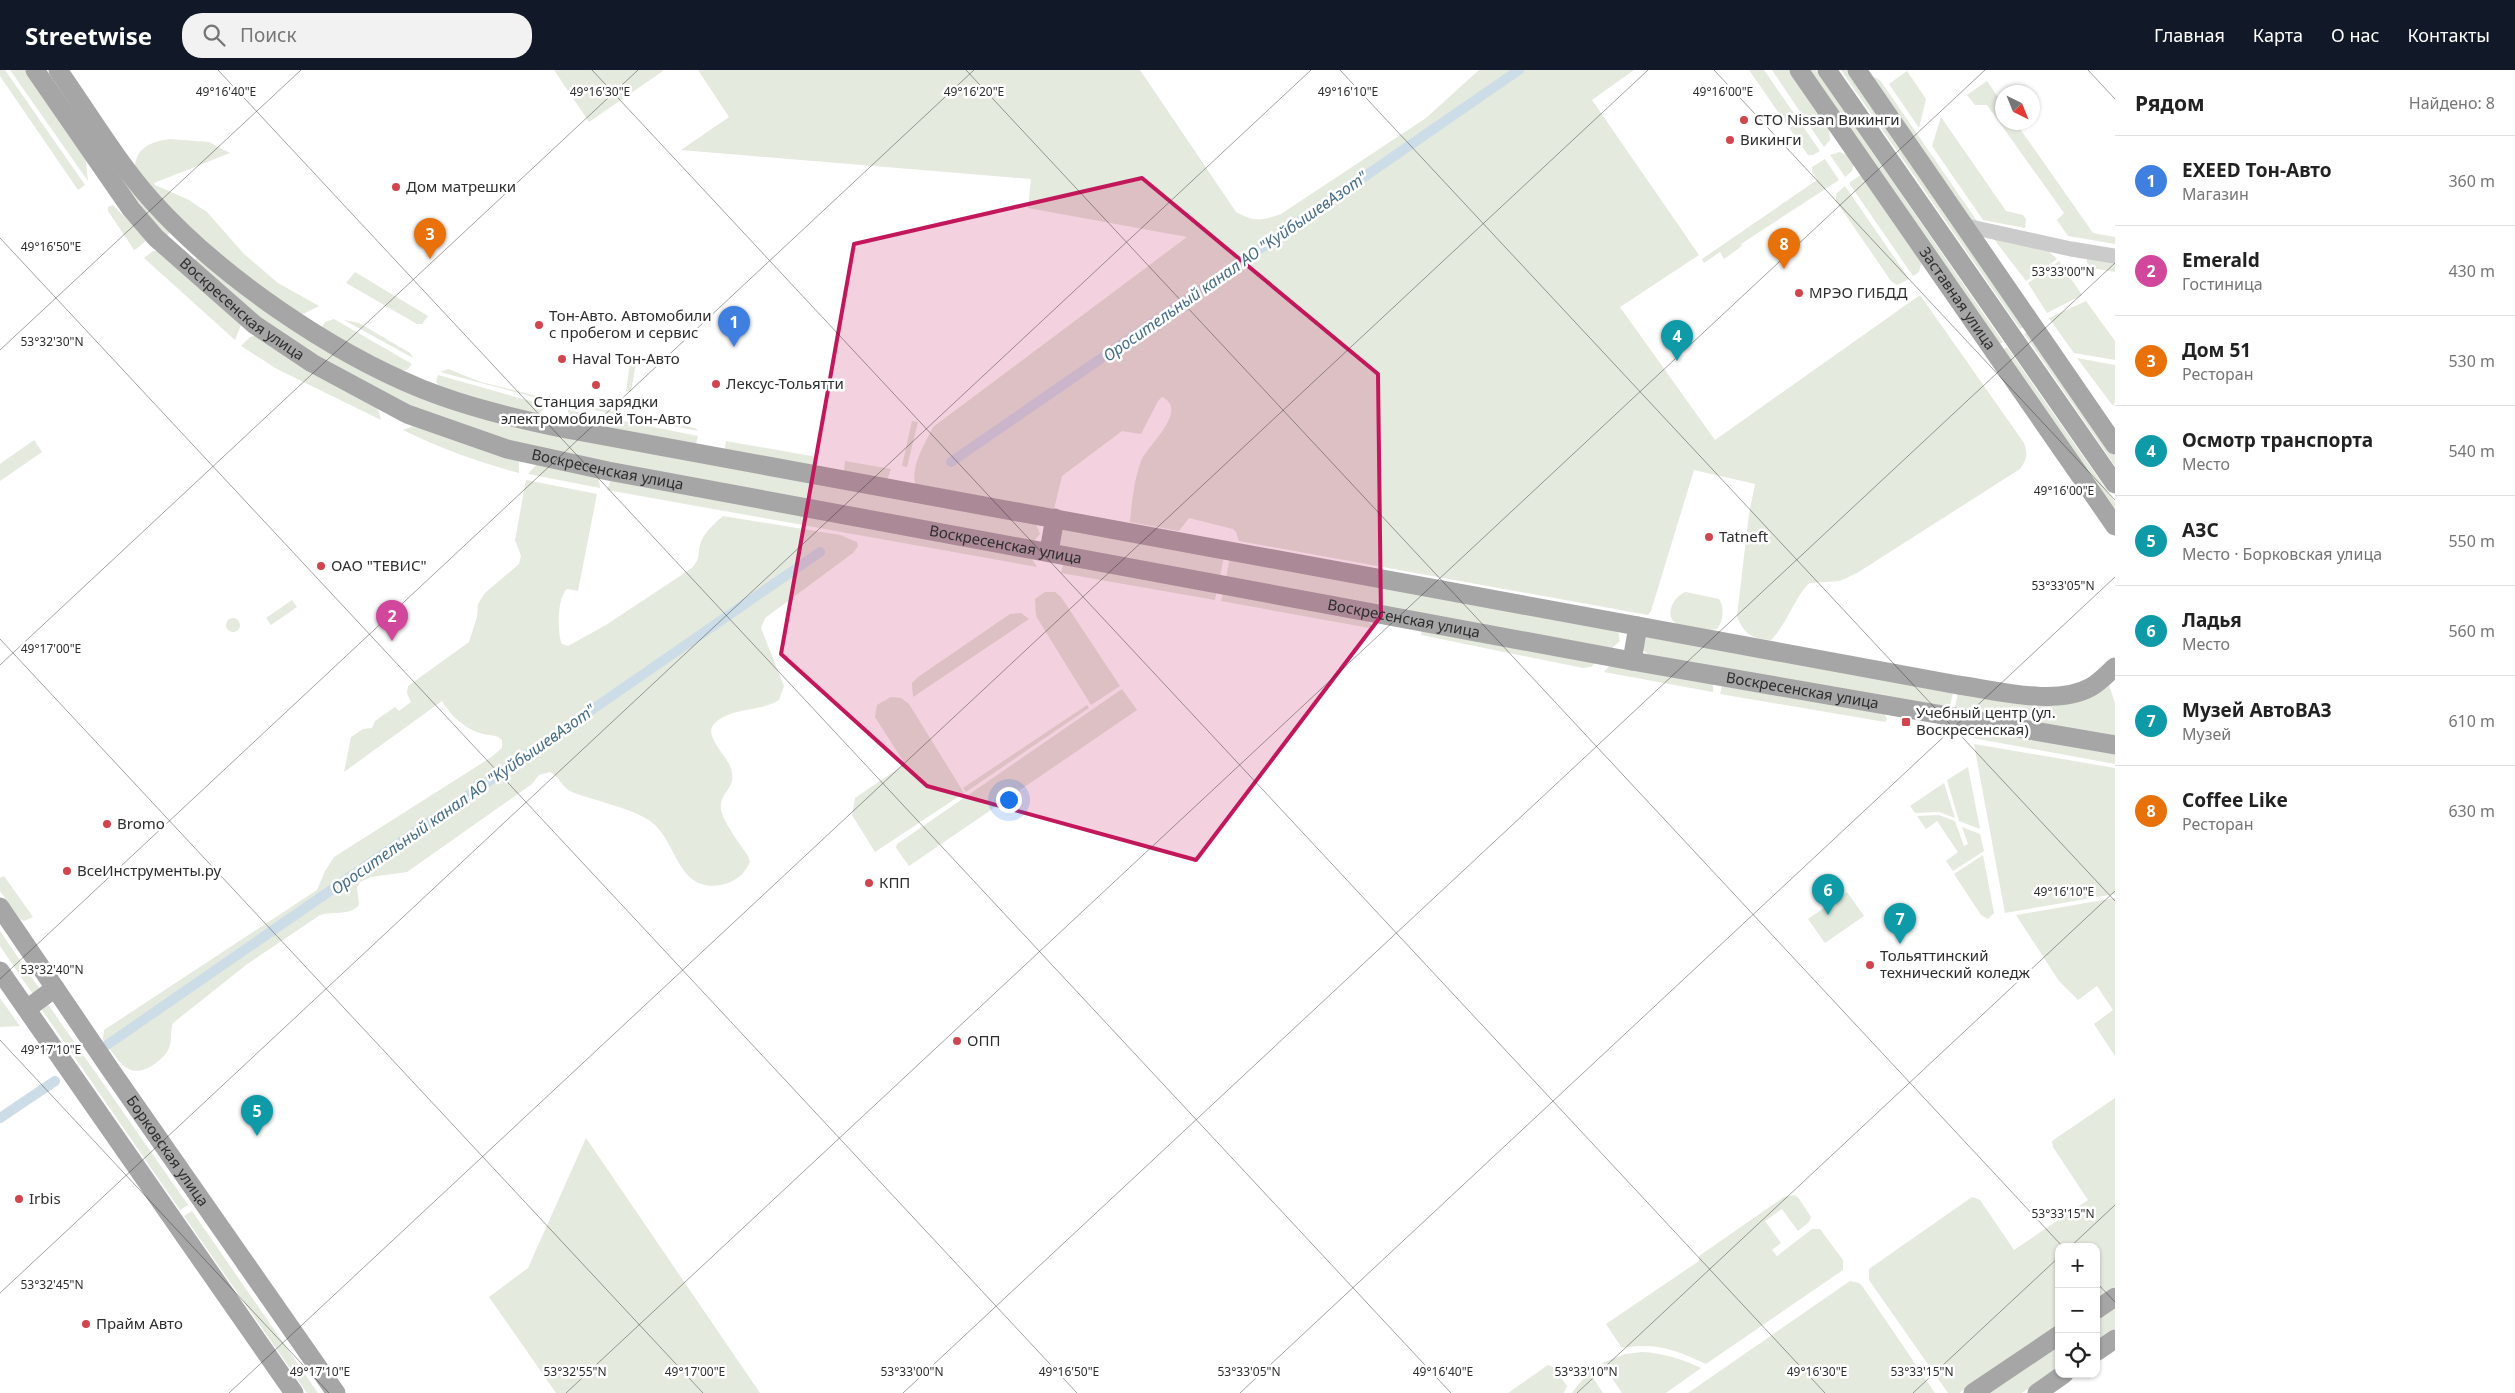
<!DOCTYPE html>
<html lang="ru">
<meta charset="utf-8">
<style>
:root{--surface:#fff;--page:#f2f2f2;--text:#222;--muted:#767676;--line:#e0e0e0;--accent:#111827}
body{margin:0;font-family:"Noto Sans",sans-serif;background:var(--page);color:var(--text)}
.controls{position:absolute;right:15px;bottom:15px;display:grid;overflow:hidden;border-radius:10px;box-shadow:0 1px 4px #0004}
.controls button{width:45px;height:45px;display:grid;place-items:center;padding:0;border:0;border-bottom:1px solid var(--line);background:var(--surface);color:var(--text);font:25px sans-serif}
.compass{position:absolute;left:1995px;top:15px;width:45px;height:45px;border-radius:50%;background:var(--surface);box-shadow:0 1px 4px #0004;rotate:137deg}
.you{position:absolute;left:1008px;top:729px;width:18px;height:18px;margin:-12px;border:4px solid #fff;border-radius:50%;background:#1a73e8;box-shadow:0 0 0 8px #1a73e833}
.badge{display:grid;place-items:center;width:32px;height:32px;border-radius:50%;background:var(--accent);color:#fff;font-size:16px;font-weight:700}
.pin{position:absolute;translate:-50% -41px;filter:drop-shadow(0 1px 2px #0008)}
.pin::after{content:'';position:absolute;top:26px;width:18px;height:15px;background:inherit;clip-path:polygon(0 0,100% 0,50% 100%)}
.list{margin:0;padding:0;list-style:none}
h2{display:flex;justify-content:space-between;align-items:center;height:65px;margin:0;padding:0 20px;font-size:21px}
h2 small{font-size:16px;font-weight:400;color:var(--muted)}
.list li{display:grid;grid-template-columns:32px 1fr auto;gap:15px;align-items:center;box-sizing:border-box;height:90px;padding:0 20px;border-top:1px solid var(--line)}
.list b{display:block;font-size:19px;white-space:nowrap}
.list p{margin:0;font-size:16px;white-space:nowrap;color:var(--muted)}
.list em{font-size:16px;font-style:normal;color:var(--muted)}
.icon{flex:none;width:28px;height:28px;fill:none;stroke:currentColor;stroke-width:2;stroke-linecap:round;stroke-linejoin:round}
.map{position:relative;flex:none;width:2115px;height:1323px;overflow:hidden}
header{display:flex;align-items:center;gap:30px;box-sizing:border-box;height:70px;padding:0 25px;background:var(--accent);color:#fff}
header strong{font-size:24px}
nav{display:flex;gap:28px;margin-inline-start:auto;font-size:18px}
.search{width:350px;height:45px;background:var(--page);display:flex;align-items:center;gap:12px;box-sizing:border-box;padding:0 18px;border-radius:20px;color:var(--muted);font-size:19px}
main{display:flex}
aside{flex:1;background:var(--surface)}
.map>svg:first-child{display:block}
.green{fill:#e4eade}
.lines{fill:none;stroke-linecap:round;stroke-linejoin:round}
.canal{stroke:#ccdde8;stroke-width:10}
.minor{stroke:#cbcbcb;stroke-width:15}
.major{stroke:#a6a6a6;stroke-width:19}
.marked{fill:#c2185b;fill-opacity:0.2;stroke:#c2185b;stroke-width:4;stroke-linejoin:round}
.ticks{fill:none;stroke:#2e2e2e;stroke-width:1;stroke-opacity:0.45}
.poi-dot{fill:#d1454e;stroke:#fff;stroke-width:2}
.labels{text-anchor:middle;stroke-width:5;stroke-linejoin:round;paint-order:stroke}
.poi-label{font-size:15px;fill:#2e2e2e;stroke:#fff;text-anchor:start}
.street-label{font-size:15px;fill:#2e2e2e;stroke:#fff}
.water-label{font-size:16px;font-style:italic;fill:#466d87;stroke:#fff}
.ticks-label{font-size:12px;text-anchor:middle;fill:#2e2e2e;stroke:#fff;stroke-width:5;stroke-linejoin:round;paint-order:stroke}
</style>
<header>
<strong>Streetwise</strong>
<div class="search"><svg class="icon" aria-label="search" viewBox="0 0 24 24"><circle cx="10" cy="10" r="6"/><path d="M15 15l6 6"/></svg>Поиск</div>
<nav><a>Главная</a><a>Карта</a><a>О нас</a><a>Контакты</a></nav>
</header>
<main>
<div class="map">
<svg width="2115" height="1323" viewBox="0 0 2115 1323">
<rect width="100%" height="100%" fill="#fff"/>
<g class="green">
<polygon points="0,0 5,0 85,115 78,120 0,6"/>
<polygon points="10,0 27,0 85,83 88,111"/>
<polygon points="554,0 662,0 663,1 589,52"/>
<path d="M698,0h442l96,142c18,10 25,9 45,2l145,-96 53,-48h155l-42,30 107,155 -79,52 95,133 205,-145 104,148c4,11 3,16 -4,26l-163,104 -17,8 -31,2c-16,17 -22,41 -38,57 -18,-1 -28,-6 -34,-24l12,-102 6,-30 -61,-14 -43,141 -3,4 -409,-74 -3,-9 -3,-3 -44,-11 -10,13 -49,-9c2,-21 4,-41 11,-61 6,-15 49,-51 21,-64l-4,4 -17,33 -19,-3 -60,45 -8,33 -139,-25c-4,-20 10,-40 18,-57l254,-190 -159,-29 3,-29 -350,-29 48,-33z"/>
<polygon points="1749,0 1764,0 1820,81 1813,85 1808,85"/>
<polygon points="1772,0 1789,0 1829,58 1830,70 1824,77"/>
<polygon points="1809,0 1816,0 2003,272 1999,275"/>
<polygon points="1841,0 1848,0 2025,256 2020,259"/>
<polygon points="1907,1 1926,29 1919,58 1889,14"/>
<polygon points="1874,7 1880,10 1979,154 1972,153 1872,9"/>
<polygon points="1987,11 2002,33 2002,52 2016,53 2093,163 2115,167 2115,174 2068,166 2057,150 2064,143 1987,35 1975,35 1967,25"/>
<polygon points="1941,47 2006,141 2023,145 2026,149 2025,158 1983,150 1932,76"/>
<path d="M170,69l39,3 21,11 -76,30 1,2 32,14 20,13 37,42 34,29 41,23 -18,9 -49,-32 -96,-87 -21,-29c1,-20 18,-26 35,-28z"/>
<polygon points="1839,82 1848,85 1854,94 1852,101 1845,107 1830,85"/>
<polygon points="111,84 170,161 167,166 165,167 104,90"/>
<polygon points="1825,89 1839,110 1741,174 1742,176 1724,189 1720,182 1704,193 1702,189 1817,110 1812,102 1812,97"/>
<polygon points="1862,104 1922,191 1919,202 1913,206 1849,113"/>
<polygon points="1845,116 1909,209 1897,215 1891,211 1836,131 1836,124"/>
<polygon points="113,135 147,170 136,179 134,180 108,141 108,137"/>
<polygon points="1993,168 2046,179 2057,189 2026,211"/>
<polygon points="153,181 158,181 241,255 235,270 144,188"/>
<polygon points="197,187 400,314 1036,454 1040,464 1033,472 564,386 505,372 407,337 271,259 194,190"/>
<polygon points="2087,189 2115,190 2115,202 2091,198 2087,193"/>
<polygon points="2059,191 2082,225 2047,243 2028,213"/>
<polygon points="355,202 428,246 422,254 417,254 346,213"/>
<polygon points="2086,231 2115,271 2115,290 2074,283 2049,248"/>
<polygon points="334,249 412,294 407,300 400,300 323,260 322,257 325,252"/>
<polygon points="344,250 359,253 410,283 413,288"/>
<polygon points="2028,261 2115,386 2115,396 2024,264"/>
<polygon points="255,266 377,336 381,350 277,299 241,276 250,267"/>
<polygon points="2007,277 2115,432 2115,443 2002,280"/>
<polygon points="635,284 637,286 631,322 626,321 631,286"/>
<polygon points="2077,288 2115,295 2115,332 2113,336"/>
<polygon points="448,299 481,312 541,327 545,330 440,302"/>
<polygon points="438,305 545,335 543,340 537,346 439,317 436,311"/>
<polygon points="571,333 695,358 698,361 569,335"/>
<polygon points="568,340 698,366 696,374 569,350"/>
<polygon points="912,351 918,352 907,397 902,396"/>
<path d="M416,355l103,36v12c-40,-11 -78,-24 -116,-43z"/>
<polygon points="34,370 42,382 0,411 0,394"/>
<polygon points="726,371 817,387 814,396 725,379"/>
<polygon points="845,391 891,399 887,410 844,401"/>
<polygon points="537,394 599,408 600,418 528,404"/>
<path d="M526,410l71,14 -19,97 -11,-2c-10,8 -10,45 -5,55l6,2 38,-21 86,-57c9,-11 5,-11 8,-23 3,-12 14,-21 23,-29l117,19 17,7 1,4 -5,7 -88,65 -4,10 23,58 -5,14c-19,12 -47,7 -64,23 -13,11 11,32 15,43 9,23 -11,25 -9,43 1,12 20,36 27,47l2,6c-6,13 -15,20 -29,23 -46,8 -43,-48 -74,-66 -20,-12 -52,-18 -75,-27 -10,-4 -12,-15 -22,-20l-11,3 -7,9 -125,88 -36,5 -11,5 -3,6 2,17c-10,11 -25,6 -39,10l-74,50 -73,58c-3,8 -1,14 -3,22 -2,8 -8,13 -14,18 -28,20 -37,-2 -53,-24l1,-9 213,-140 8,-19 9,-14 156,-99 12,-10v-8c-6,-6 -11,-4 -19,-6 -17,-4 -32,-18 -41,-33l-98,71 7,-35 12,-8 9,-1 3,-7 20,-14 4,4 12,-9 -4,-9 1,-7 61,-44 8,-25 1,-13 7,-11 34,-29 2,-8 -6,-16z"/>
<polygon points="611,410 1030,486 1037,497 607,420"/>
<polygon points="1060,458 1224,486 1220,507 1058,477"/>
<polygon points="1230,487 1618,560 1620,571 1612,578 1226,508"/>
<polygon points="1063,494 1217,518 1215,530 1061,503"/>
<polygon points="1224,519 1363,545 1375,559 1221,531"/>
<polygon points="1045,522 1055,522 1061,527 1120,616 1091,635 1036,546 1035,529"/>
<path d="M1686,522l33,7c6,8 4,23 -2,30 -7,2 -34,-1 -40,-5 -14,-8 -3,-29 9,-32z"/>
<polygon points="292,530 297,537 271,555 266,548"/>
<polygon points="1021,543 1029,549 913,627 912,613 918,607 1010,544"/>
<circle cx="233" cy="555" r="7"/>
<polygon points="1422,561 1595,593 1591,597 1583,598 1421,565"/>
<polygon points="1645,567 1954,619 1949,639 1649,585 1643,580"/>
<polygon points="1611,594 1713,612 1713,622 1604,602"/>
<polygon points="2109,615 2115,633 2115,669 1954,640 1959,620 2028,631"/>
<polygon points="1722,616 1884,643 1887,649 1885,652 1720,624"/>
<polygon points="1122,619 1137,640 909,796 896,778 897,774"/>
<polygon points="891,627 901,628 909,634 964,723 875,782 852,745 855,728 905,694 875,647 877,635"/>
<polygon points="1087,635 1089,638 966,722 963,718"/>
<polygon points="2013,662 2115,680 2115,694 1973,668 1978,663 1992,666"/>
<polygon points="1974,674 2115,698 2115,824 2005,843"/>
<polygon points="1968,697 1980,759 1959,751 1947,710"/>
<polygon points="1944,713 1955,748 1939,742 1915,743 1910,736"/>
<polygon points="1939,745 1955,751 1964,776 1968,774 1962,757 1980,764 1984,781 1953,801 1946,791 1958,782 1937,751 1926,759 1917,746"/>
<polygon points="1983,785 1994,843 1988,849 1981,845 1954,804"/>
<polygon points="4,806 33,847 24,851 20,849 0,821 0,808"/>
<polygon points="1847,822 1864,846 1825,873 1808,849"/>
<polygon points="2115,828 2115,986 2094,954 2113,940 2097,916 2078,930 2059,911 2016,845"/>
<polygon points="0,861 39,918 35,923 32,923 0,876"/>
<polygon points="0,928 20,956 0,957"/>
<polygon points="47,933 188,1135 180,1140 42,940"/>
<polygon points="2115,1028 2115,1216 2096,1228 2096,1177 2059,1177 2059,1254 1959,1323 1948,1323 1869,1210 1869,1199 1972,1127 1980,1130 2014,1180 2088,1130 2053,1077 2052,1071"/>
<polygon points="586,1068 760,1323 556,1323 489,1227 528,1198"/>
<path d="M1794,1125l4,2 13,20 -2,5 -11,9 -16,-22 -17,12 16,22 -9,7 5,6 35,-27h8l23,31v10l-137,94c-29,-14 -52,-22 -84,-16l-16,-24 93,-63v-5l85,-59z"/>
<polygon points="192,1141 318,1323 307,1323 184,1146"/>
<polygon points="1850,1211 1859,1213 1863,1217 1935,1323 1688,1323"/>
<polygon points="2115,1235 2115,1259 2096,1272 2096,1248"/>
<polygon points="2059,1274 2059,1298 2022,1323 1987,1323"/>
<path d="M1642,1282c22,1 39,7 59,16l-35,25h-44l-20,-30 23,-9z"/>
<polygon points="1548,1295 1553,1297 1567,1316 1564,1323 1508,1323"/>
<polygon points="1589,1302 1603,1323 1572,1323 1574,1320"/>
</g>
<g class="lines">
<g class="canal">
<polyline points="951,392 1519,0"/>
<polyline points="107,975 820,482"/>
<polyline points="0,1048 55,1011"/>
</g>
<polyline class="minor" points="1962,155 2071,179 2115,186"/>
<g class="major">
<path id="s1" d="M35,0l96,139 25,29 99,87 57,38 95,51 100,35 101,22 1024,190 483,84"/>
<path d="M58,0c31,44 59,92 95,132 68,75 176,149 269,187 45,18 92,29 139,39l1397,257c38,5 98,22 133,2 9,-5 16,-13 24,-20"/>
<path id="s2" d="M1799,0l316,456"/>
<polyline points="1827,0 2115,414"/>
<polyline points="1857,0 2115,375"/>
<polyline points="1049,481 1055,448"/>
<polyline points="1632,591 1638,556"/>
<path id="s3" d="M0,837l110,162 226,324"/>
<polyline points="0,901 294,1323"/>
<polyline points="27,939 55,918"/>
<polyline points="2096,1240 2115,1227"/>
<polyline points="2096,1282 2115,1269"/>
<polyline points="1973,1323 2059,1265"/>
<polyline points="2037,1323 2064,1304"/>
</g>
</g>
<path class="marked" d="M1142,108l236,196 3,242 -185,244 -269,-74 -146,-132 73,-410z"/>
<path class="ticks" d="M218,0l1233,1323M592,0l1233,1323M966,0l1097,1177M1340,0l775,831M1714,0l401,430M2088,0l27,29M0,168l1077,1155M0,280l301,-280M0,569l703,754M0,595l638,-595M0,909l974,-909M0,970l329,353M2070,1177l45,-42M2096,1212l19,20M0,1223l1311,-1223M229,1323l1419,-1323M566,1323l1419,-1323M903,1323l1212,-1130M1240,1323l875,-816M1577,1323l538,-502M1913,1323l146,-136"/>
<g class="poi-dot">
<circle cx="1744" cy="50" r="5"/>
<circle cx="1730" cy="70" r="5"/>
<circle cx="396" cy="117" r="5"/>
<circle cx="1799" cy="223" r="5"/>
<circle cx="539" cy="255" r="5"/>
<circle cx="562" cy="289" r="5"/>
<circle cx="716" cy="314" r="5"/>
<circle cx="596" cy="315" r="5"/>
<circle cx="1709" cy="467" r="5"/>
<circle cx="321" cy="496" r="5"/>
<rect x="1901" y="647" width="10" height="10" rx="2.5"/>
<circle cx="107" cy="754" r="5"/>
<circle cx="67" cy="801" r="5"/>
<circle cx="869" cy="813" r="5"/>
<circle cx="1870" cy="895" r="5"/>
<circle cx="957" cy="971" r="5"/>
<circle cx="19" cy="1129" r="5"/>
<circle cx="86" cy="1254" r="5"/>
</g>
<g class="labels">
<g class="poi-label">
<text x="1754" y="55">СТО Nissan Викинги</text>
<text x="1740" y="75">Викинги</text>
<text x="406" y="122">Дом матрешки</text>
<text x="1809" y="228">МРЭО ГИБДД</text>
<text x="549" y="251">Тон-Авто. Автомобили<tspan x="549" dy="17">с пробегом и сервис</tspan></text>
<text x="572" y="294">Haval Тон-Авто</text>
<text x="726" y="319">Лексус-Тольятти</text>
<text x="596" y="337" text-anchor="middle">Станция зарядки<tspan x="596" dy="17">электромобилей Тон-Авто</tspan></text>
<text x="1719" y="472">Tatneft</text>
<text x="331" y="501">ОАО "ТЕВИС"</text>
<text x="1916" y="648">Учебный центр (ул.<tspan x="1916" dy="17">Воскресенская)</tspan></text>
<text x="117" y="759">Bromo</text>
<text x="77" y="806">ВсеИнструменты.ру</text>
<text x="879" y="818">КПП</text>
<text x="1880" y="891">Тольяттинский<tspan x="1880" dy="17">технический коледж</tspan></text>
<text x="967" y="976">ОПП</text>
<text x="29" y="1134">Irbis</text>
<text x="96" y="1259">Прайм Авто</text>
</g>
<g class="street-label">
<text dy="5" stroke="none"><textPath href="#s2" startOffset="278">Заставная улица</textPath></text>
<text dy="5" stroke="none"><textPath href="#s1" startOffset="319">Воскресенская улица</textPath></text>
<text dy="5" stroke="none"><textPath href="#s1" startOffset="724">Воскресенская улица</textPath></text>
<text dy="5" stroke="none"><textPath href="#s1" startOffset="1129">Воскресенская улица</textPath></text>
<text dy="5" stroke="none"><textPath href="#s1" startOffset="1534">Воскресенская улица</textPath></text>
<text dy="5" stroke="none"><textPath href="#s1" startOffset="1939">Воскресенская улица</textPath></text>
<text dy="5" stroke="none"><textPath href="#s3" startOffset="296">Борковская улица</textPath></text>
</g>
<g class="water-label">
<text transform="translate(1235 196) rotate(-35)" y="6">Оросительный канал АО "КуйбышевАзот"</text>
<text transform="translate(463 729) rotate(-35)" y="6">Оросительный канал АО "КуйбышевАзот"</text>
</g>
</g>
<g class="ticks-label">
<text x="226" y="26">49°16'40"E</text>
<text x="600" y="26">49°16'30"E</text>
<text x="974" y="26">49°16'20"E</text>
<text x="1348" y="26">49°16'10"E</text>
<text x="1723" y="26">49°16'00"E</text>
<text x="51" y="181">49°16'50"E</text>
<text x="2063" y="206">53°33'00"N</text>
<text x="52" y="276">53°32'30"N</text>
<text x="2064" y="425">49°16'00"E</text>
<text x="2063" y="520">53°33'05"N</text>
<text x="51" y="583">49°17'00"E</text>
<text x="2064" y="826">49°16'10"E</text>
<text x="52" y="904">53°32'40"N</text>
<text x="51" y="984">49°17'10"E</text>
<text x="2063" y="1148">53°33'15"N</text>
<text x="52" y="1219">53°32'45"N</text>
<text x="320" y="1306">49°17'10"E</text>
<text x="695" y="1306">49°17'00"E</text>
<text x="1069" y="1306">49°16'50"E</text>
<text x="1443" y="1306">49°16'40"E</text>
<text x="1817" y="1306">49°16'30"E</text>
<text x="575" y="1306">53°32'55"N</text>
<text x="912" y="1306">53°33'00"N</text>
<text x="1249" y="1306">53°33'05"N</text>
<text x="1586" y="1306">53°33'10"N</text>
<text x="1922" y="1306">53°33'15"N</text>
</g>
</svg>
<div class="controls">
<button>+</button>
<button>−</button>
<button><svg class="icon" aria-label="locate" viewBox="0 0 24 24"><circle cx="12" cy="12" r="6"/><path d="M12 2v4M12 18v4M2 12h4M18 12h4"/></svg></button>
</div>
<svg class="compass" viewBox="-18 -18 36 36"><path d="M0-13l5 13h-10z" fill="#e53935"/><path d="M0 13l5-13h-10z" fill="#767676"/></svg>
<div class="you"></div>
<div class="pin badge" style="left:734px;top:277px;background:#3f7fe0">1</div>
<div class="pin badge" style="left:392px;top:571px;background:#d1479c">2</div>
<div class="pin badge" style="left:430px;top:189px;background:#e8710a">3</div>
<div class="pin badge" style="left:1677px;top:291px;background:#0f9aa8">4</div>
<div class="pin badge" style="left:257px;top:1066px;background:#0f9aa8">5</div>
<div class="pin badge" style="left:1828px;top:845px;background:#0f9aa8">6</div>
<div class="pin badge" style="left:1900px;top:874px;background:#0f9aa8">7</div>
<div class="pin badge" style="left:1784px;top:199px;background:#e8710a">8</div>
</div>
<aside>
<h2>Рядом<small>Найдено: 8</small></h2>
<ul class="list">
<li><span class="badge" style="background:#3f7fe0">1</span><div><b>EXEED Тон-Авто</b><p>Магазин</p></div><em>360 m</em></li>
<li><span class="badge" style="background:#d1479c">2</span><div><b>Emerald</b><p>Гостиница</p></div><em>430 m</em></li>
<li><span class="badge" style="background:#e8710a">3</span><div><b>Дом 51</b><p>Ресторан</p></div><em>530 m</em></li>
<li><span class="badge" style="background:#0f9aa8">4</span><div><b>Осмотр транспорта</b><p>Место</p></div><em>540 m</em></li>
<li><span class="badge" style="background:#0f9aa8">5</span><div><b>АЗС</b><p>Место · Борковская улица</p></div><em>550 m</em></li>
<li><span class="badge" style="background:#0f9aa8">6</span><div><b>Ладья</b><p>Место</p></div><em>560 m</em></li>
<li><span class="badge" style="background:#0f9aa8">7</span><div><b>Музей АвтоВАЗ</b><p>Музей</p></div><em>610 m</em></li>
<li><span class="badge" style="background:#e8710a">8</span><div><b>Coffee Like</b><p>Ресторан</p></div><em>630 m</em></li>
</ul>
</aside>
</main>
